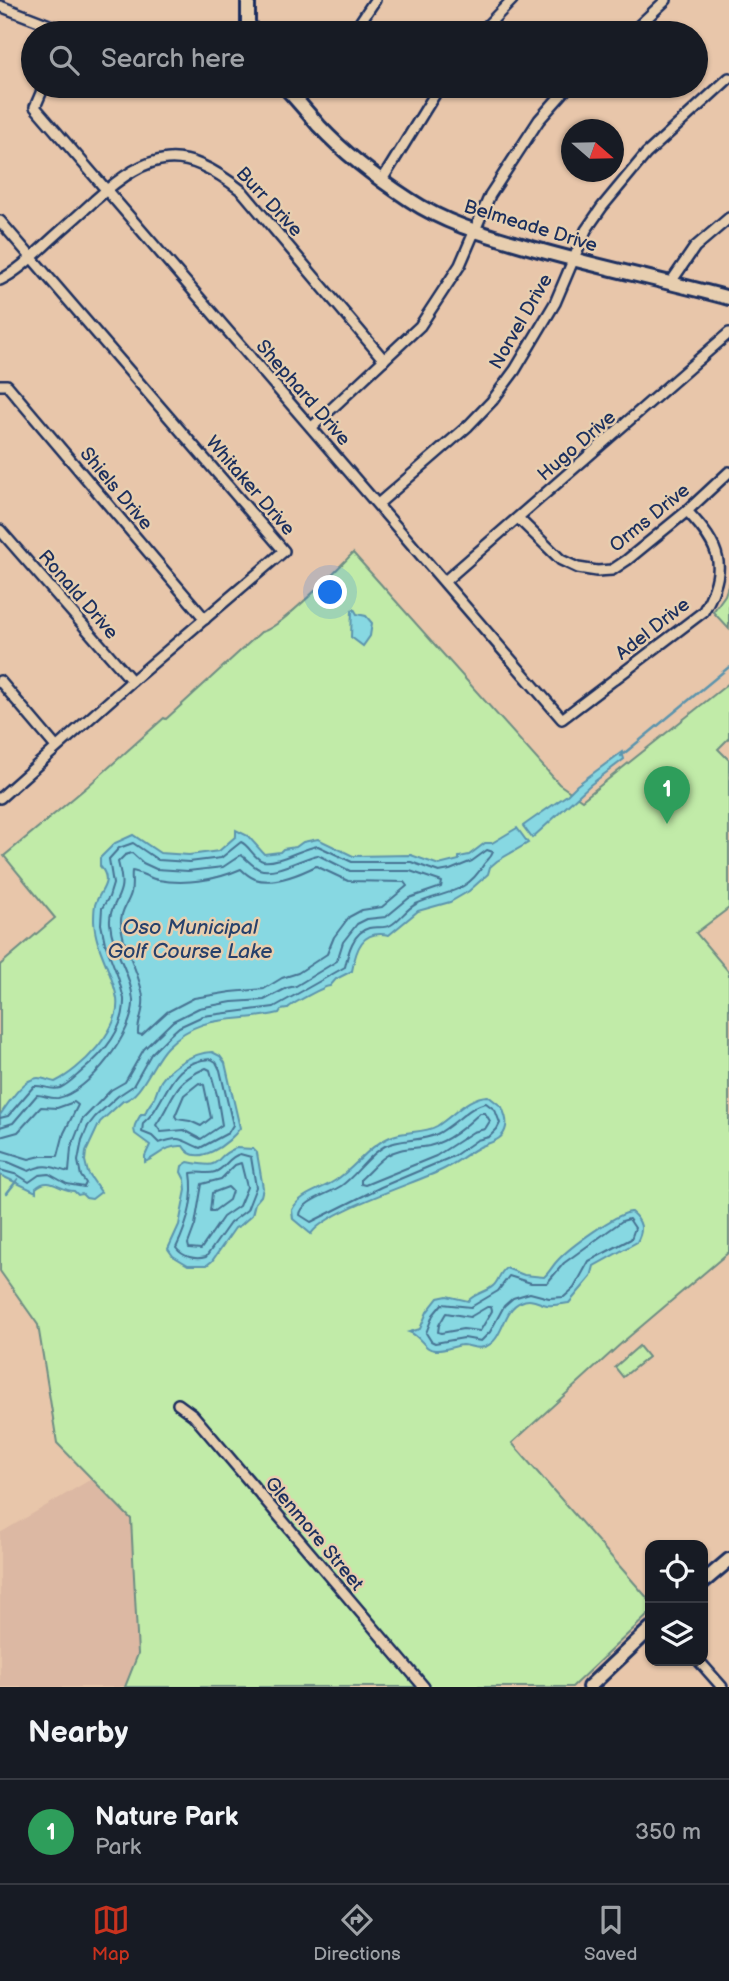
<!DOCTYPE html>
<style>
:root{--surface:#171b24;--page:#242831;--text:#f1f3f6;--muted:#9ea1a6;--line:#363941;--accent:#c8321e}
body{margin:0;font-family:"Balsamiq Sans",sans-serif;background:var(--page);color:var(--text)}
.controls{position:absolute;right:21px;bottom:21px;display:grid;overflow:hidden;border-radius:14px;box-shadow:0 2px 5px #0004}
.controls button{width:63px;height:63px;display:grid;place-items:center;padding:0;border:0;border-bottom:2px solid var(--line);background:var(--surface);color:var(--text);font:35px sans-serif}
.compass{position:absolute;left:561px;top:119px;width:63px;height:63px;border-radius:50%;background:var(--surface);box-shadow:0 2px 5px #0004;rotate:110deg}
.you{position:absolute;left:331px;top:593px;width:24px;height:24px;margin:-18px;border:5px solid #fff;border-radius:50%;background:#1a73e8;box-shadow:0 0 0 10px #1a73e833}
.badge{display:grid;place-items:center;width:46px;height:46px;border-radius:50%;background:var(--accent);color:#fff;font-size:23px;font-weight:700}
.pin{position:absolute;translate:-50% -58px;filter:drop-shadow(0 2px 4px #0008)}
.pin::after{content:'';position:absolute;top:37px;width:24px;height:21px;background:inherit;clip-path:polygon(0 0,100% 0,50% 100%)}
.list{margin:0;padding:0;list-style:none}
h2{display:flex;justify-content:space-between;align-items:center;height:91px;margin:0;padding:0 28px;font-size:30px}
h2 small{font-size:23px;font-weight:400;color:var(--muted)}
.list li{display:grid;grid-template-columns:46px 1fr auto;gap:21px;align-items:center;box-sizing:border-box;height:105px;padding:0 28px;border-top:2px solid var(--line)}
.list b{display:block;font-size:26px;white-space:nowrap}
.list p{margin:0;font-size:23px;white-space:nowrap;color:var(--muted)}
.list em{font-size:23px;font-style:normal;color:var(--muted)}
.icon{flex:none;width:38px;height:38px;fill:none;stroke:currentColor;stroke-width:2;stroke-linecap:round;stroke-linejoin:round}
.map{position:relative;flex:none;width:729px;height:1687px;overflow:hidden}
.search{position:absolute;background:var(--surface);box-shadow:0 2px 5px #0004;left:21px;right:21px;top:21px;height:77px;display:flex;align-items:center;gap:18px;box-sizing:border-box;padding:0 24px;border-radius:38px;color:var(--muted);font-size:26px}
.sheet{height:196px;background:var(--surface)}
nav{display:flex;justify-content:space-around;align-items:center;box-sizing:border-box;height:98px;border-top:2px solid var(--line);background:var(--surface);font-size:19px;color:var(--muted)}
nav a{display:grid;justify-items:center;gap:4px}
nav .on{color:var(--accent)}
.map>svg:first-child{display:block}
.built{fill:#dcb8a3}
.green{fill:#c1eba8;stroke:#6e8d83;stroke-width:2}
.water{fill:#87d8e2;stroke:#5c94ad;stroke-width:2}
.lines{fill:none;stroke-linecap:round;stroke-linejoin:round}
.shore{stroke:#467393;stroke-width:2}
.stream{stroke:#5c94ad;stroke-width:2.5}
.street-casing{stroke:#1b2f5e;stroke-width:14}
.secondary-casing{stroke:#1b2f5e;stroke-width:18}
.street{stroke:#e7ceaf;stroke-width:9}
.secondary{stroke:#e7ceaf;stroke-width:12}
.labels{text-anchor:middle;stroke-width:5;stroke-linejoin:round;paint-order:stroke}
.street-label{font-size:19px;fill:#1b2f5e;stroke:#e7ceaf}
.water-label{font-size:21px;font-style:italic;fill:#26406b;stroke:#e7ceaf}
</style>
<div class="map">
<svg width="729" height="1687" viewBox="0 0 729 1687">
<rect width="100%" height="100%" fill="#e8c6aa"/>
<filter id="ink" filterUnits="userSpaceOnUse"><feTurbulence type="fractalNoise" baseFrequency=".0143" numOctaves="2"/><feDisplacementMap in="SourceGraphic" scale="14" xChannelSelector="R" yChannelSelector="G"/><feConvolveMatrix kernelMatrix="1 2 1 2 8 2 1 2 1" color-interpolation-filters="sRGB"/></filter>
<g filter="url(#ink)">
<polygon class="built" points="93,1478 131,1518 138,1654 125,1687 0,1687 0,1533"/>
<g class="green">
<path d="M353,553l206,231 23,16 147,-117v55l-11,11 11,11v148l-33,25 33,39v280l-105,89 -112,102 138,158v12l-78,74h-447l13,-33 -7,-135 -74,-76 -19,-118 -38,-54v-306l55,-47 -51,-62 84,-70 76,-68 2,1 95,-87c18,-2 76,-63 92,-79z"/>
<polygon points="729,583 729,629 713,612 725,595"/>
<polygon points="639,1346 648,1357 623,1377 615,1367"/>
</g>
<g class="water">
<polygon points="354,609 357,614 366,616 372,623 370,636 363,646 351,637 352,610"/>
<polygon points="622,752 624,759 590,785 532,838 523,826 527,823 567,795 577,785"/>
<path d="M517,828l11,15 -31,18 -7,6 -2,7 -19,17 -19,11 -32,9 -29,24c-27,-6 -33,14 -37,36l-16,8 -6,7c-5,0 -39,18 -43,23l-6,1 -2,3c-45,11 -76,-2 -112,34 -15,15 -25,50 -44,54l-23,21 -14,30 -1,9 3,12 13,19 -9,7 -6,-1 -4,-4 -4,1 -4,-4c-15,0 -24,-16 -38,-3v4l-36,-17v-60c8,-11 23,-37 38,-37 5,0 12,3 17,4 25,-12 66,-52 62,-83 -4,-27 -22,-50 -23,-78 0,-4 0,-11 1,-16 4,-14 19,-23 5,-39v-8l15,-15 18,-8 27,18 29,2 30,-4 17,-15v-6l12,6 16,18 16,-2 3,-3 13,-2 7,-5 15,-3 35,17 58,-1 28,10 20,-5v-3l10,-2 16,-12h7z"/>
<path d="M212,1052l8,4 5,7 15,65c-10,15 -44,41 -57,18 -17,-1 -23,9 -38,16v-6l5,-11 -15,-11c-3,-9 3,-13 6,-20h4c2,-7 4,-8 8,-14 4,-6 4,-12 8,-19 11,-16 32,-28 51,-29z"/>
<path d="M488,1096l14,11c2,6 6,13 4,20 -3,15 -18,15 -28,21 -13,7 -23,16 -36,22 -27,13 -117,41 -131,64l-18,-15 -1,-9c8,-17 30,-20 44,-30 20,-13 32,-34 54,-43 16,-7 33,-3 47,-11 16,-10 32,-30 51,-30z"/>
<path d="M236,1148l17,1 4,4 6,35 -2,8 -6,7 -3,12 -11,10 -6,3 -23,33 -5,4h-19l-15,-9 -5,-7 11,-24 7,-35 -1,-10 -4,-8 1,-6 6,-4c40,8 20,-3 48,-14z"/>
<path d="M631,1212c11,9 13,17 6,30l-43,24 -3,11 -22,26c-7,1 -14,3 -22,2 -9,-2 -16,-8 -26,-3 -19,7 -17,40 -37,45 -8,3 -14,-2 -22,-2 -8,1 -18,6 -27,5 -11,0 -14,-14 -26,-18l11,-3 7,-17 11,-14 9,-2 21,5c7,-8 17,-8 25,-15 6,-5 6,-13 13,-18l18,7 20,2c6,-5 8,-11 14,-17 12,-13 57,-46 73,-48z"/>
</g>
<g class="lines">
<g class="shore">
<path d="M316,866l32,15 56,1 3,4 -25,21 -20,3 -13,7 -15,20 -7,17 -29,19 -16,5 -18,11 -33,3 -37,6 -27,14 -25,23 -4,-1c-1,-12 7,-24 5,-37 -3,-25 -21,-50 -22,-74 -1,-12 7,-19 10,-30 2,-8 0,-15 1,-22 8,1 17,7 26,9 28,5 58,0 83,-11 4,4 9,8 14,10 18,6 45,-5 61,-13z"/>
<path d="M211,1059l5,3 4,8 13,55 -5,8 -28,15c-21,-8 -16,-13 -41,-5l-7,-7 -10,-4 1,-9c25,-20 24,-62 68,-64z"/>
<path d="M206,1068l4,2 7,25 5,30 -21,14 -17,-9 -23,2 -5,-7c19,-27 15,-42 50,-57z"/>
<polygon points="199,1083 204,1085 211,1118 201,1126 190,1121 177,1119 175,1116 184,1095"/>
<path d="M486,1103l9,7 5,13 -3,6 -8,8 -12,3 -23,16 -73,31 -70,35 -11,-7c1,-14 29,-21 41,-29 16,-11 27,-31 44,-40 17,-8 35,-4 52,-12 16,-8 34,-29 49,-31z"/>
<path d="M480,1113h5l5,8 -5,8 -12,3 -37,24 -71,29 -4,-1v-5c8,-7 16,-17 25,-23 13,-9 27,-7 43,-10 19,-4 37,-20 51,-33z"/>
<path d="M0,1118l8,-2 26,-30c9,-1 17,5 26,2 9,-4 15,-11 22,-17 21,-17 43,-42 42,-72l-6,-22 -13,-34 -4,-19 1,-16 7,-11 4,-13 -4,-25 10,-11 14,-5 25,17 31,2 32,-4 20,-16c9,4 12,16 22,19 15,3 39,-13 55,-15l34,16h59l28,10 11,-2 22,-9 15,-11 6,2c-2,6 -5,7 -9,12 -18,31 -40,27 -68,40 -10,5 -16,16 -25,21 -7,4 -14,1 -22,3 -16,4 -21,25 -24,39l-71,40 -71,9 -24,11 -9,8 -19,19 -18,32 -15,10 -23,21 -7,9 -6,14 -4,21 3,15 5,7 -2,4 -17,-3 -18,-10 -10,1 -10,7 -11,-7 -18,-5"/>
<path d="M0,1127l13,-4 24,-28c6,0 14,4 21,3 30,-5 77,-66 75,-98 -2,-27 -21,-50 -23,-77 -1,-14 8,-21 11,-35 2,-8 -1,-18 -3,-26l7,-7 7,-2 11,10 13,6 32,2 35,-4 18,-12c6,4 11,11 18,14 17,6 42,-11 59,-14l32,16h60l32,11 -1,5 -32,11 -23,19 -19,2 -10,5 -14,18 -6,19 -41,25 -9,2 -23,12 -32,2 -33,6 -26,13 -29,28 -19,33 -14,8 -29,30 -11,28 -2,24c-17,-4 -22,-10 -40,-1l-21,-9 -8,-1"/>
<polyline points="0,1137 18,1132 41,1107 57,1108 74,1102 78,1105 64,1133 58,1156 41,1156 29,1159 0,1150"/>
<path d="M240,1154l11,3 5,30 -9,23 -17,13 -24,34c-11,3 -23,0 -30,-9 11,-23 19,-50 15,-75 8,-2 16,2 24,-1 11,-4 13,-15 25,-18z"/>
<polygon points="241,1163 247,1187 239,1206 223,1217 201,1249 189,1248 188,1244 195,1225 202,1184 221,1179 235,1165"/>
<polygon points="228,1187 232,1191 229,1200 214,1211 210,1211 212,1193"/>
<polygon points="629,1219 635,1228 631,1239 589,1261 574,1288 564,1297 549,1298 530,1293 513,1298 504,1306 490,1332 481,1341 464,1338 435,1343 431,1341 426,1333 433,1315 442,1304 471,1307 498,1291 509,1276 531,1283 547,1283 564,1263 622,1221"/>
<polygon points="487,1307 491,1307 492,1311 480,1331 463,1329 441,1333 438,1332 439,1325 446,1313 470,1317"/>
</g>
<g class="stream">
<polyline points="621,756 729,667"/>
<polyline points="7,1193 18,1179"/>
</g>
<defs>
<g id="street">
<polyline points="0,6 70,33"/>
<polyline points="353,33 375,0"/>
<polyline points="480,33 512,0"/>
<polyline points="631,33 666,0"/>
<path d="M44,86l-9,21 527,612 141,-107c26,-44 18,-65 -16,-101"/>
<polyline points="298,100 311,86"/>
<polyline points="382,180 440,86"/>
<polyline points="0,221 284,551 132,681 0,798"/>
<path d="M0,280c16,-8 30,-21 43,-33 17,-16 35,-31 52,-47 55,-49 87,-57 147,-9l142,169"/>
<polyline points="671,282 695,247 729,218"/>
<polyline points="0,385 7,385 205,619"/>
<polyline points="312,427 420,326 460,265 490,195 539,120 569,86"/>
<polyline points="378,504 468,426 492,401 515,370 555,303 586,230 602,207 646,154 729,78"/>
<polyline points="519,519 561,560 578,568 597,571 612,570 627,560 687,511 729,472"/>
<polyline points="0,530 132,681"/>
<polyline points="445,581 729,333"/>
<polyline points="0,681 56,747"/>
<polyline points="178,1404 193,1415 424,1687"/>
<polyline points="699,1661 722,1687"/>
</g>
<g id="secondary">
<polyline points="248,0 248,22 252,33"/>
<path d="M284,86c12,13 24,27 35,40 26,28 59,53 91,74 33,22 70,33 108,44 70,21 141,35 211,54"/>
<polyline points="703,1582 729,1560"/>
<polyline points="589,1687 650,1629"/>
</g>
</defs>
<use href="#street" class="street-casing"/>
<use href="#secondary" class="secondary-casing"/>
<use href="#street" class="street"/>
<use href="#secondary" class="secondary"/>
</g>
</g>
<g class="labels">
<g class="street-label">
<text transform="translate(270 201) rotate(47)" y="7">Burr Drive</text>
<text transform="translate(531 225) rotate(17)" y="7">Belmeade Drive</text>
<text transform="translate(520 321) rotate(-60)" y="7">Norvel Drive</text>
<text transform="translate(304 392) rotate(49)" y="7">Shephard Drive</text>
<text transform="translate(576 445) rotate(-41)" y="7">Hugo Drive</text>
<text transform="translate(251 485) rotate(49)" y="7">Whitaker Drive</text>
<text transform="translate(117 488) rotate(50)" y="7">Shiels Drive</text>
<text transform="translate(649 517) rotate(-39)" y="7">Orms Drive</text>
<text transform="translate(79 594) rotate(49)" y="7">Ronald Drive</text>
<text transform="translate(652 628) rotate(-38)" y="7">Adel Drive</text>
<text transform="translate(315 1533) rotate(50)" y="7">Glenmore Street</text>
</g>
<g class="water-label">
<text x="190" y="934">Oso Municipal<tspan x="190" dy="24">Golf Course Lake</tspan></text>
</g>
</g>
</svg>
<div class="controls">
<button><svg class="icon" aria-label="locate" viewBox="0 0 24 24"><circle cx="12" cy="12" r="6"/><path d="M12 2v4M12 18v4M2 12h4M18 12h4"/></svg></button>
<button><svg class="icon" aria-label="layers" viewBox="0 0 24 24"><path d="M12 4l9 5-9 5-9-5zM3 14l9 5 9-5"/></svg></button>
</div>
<svg class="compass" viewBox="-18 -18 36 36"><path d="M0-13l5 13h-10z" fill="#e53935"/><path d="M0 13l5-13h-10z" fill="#9ea1a6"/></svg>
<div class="you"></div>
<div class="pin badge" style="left:667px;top:824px;background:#2e9e5b">1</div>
<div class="search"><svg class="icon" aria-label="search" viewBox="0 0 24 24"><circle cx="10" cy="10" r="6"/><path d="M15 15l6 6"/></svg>Search here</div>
</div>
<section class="sheet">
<h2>Nearby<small></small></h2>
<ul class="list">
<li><span class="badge" style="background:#2e9e5b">1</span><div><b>Nature Park</b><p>Park</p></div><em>350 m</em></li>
</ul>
</section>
<nav>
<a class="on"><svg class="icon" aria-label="map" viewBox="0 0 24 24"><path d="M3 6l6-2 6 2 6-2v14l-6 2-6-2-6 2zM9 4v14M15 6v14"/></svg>Map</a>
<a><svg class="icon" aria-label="directions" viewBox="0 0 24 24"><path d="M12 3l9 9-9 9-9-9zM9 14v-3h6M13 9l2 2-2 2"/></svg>Directions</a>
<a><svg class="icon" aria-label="saved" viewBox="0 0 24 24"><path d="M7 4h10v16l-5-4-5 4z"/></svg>Saved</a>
</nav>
